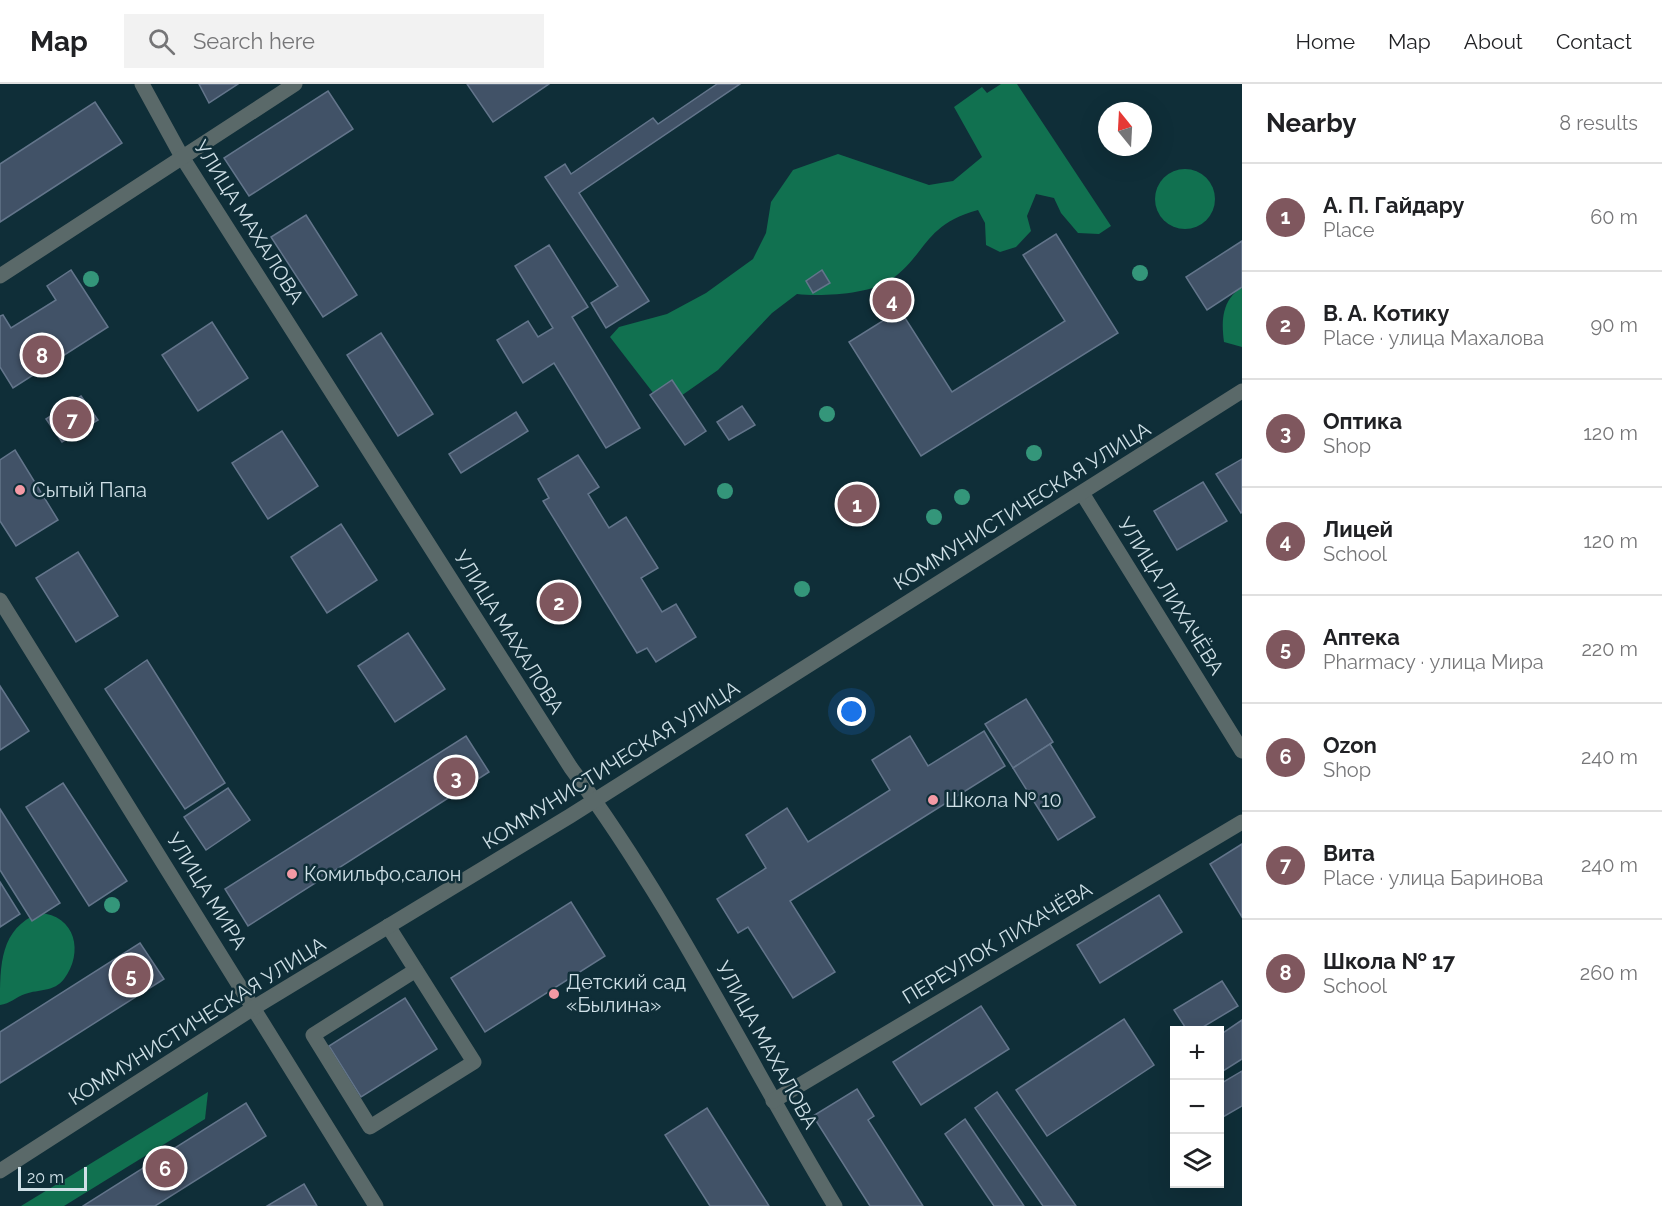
<!DOCTYPE html>
<meta charset="utf-8">
<style>
:root{--surface:#fff;--page:#f2f2f2;--text:#202124;--muted:#757577;--line:#e0e0e0;--accent:#7f575e}
body{margin:0;font-family:Raleway,sans-serif;background:var(--page);color:var(--text)}
.controls{position:absolute;right:18px;bottom:18px;display:grid;overflow:hidden;border-radius:0px;box-shadow:0 6px 24px #0002}
.controls button{width:54px;height:54px;display:grid;place-items:center;padding:0;border:0;border-bottom:2px solid var(--line);background:var(--surface);color:var(--text);font:30px sans-serif}
.compass{position:absolute;left:1098px;top:18px;width:54px;height:54px;border-radius:50%;background:var(--surface);box-shadow:0 6px 24px #0002;rotate:342deg}
.scale{position:absolute;left:18px;bottom:15px;width:69px;box-sizing:border-box;padding-left:6px;border:3px solid #cfe0e7;border-top:0;font-size:16px;line-height:21px;white-space:nowrap;color:#cfe0e7;-webkit-text-stroke:4px #0f2e38;paint-order:stroke}
.you{position:absolute;left:852px;top:628px;width:21px;height:21px;margin:-15px;border:4px solid #fff;border-radius:50%;background:#1a73e8;box-shadow:0 0 0 9px #1a73e833}
.badge{display:grid;place-items:center;width:39px;height:39px;border-radius:50%;background:var(--accent);color:#fff;font-size:20px;font-weight:700}
.pin{position:absolute;translate:-50% -50%;border:3px solid #fff;box-shadow:0 2px 6px #0006}
.list{margin:0;padding:0;list-style:none}
h2{display:flex;justify-content:space-between;align-items:center;height:78px;margin:0;padding:0 24px;font-size:26px}
h2 small{font-size:20px;font-weight:400;color:var(--muted)}
.list li{display:grid;grid-template-columns:39px 1fr auto;gap:18px;align-items:center;box-sizing:border-box;height:108px;padding:0 24px;border-top:2px solid var(--line)}
.list b{display:block;font-size:22px;white-space:nowrap}
.list p{margin:0;font-size:20px;white-space:nowrap;color:var(--muted)}
.list em{font-size:20px;font-style:normal;color:var(--muted)}
.icon{flex:none;width:33px;height:33px;fill:none;stroke:currentColor;stroke-width:2;stroke-linecap:round;stroke-linejoin:round}
.map{position:relative;flex:none;width:1242px;height:1122px;overflow:hidden}
header{display:flex;align-items:center;gap:36px;box-sizing:border-box;height:84px;padding:0 30px;background:var(--surface);border-bottom:2px solid var(--line)}
header strong{font-size:28px}
nav{display:flex;gap:33px;margin-inline-start:auto;font-size:21px}
.search{width:420px;height:54px;background:var(--page);display:flex;align-items:center;gap:15px;box-sizing:border-box;padding:0 21px;border-radius:0px;color:var(--muted);font-size:22px}
main{display:flex}
aside{flex:1;background:var(--surface)}
.map>svg:first-child{display:block}
.forest{fill:#117150}
.building{fill:#415267;stroke:#63758b;stroke-width:1.5}
.lines{fill:none;stroke-linecap:round;stroke-linejoin:round}
.minor{stroke:#5a6969;stroke-width:15}
.tree{fill:#34967a}
.poi-dot{fill:#f49aa5;stroke:#0f2e38;stroke-width:2}
.labels{text-anchor:middle;stroke-width:5;stroke-linejoin:round;paint-order:stroke}
.street-label{font-size:20px;fill:#cfe0e7;stroke:#0f2e38}
.poi-label{font-size:20px;fill:#cfe0e7;stroke:#0f2e38;text-anchor:start}
</style>
<header>
<strong>Map</strong>
<div class="search"><svg class="icon" aria-label="search" viewBox="0 0 24 24"><circle cx="10" cy="10" r="6"/><path d="M15 15l6 6"/></svg>Search here</div>
<nav><a>Home</a><a>Map</a><a>About</a><a>Contact</a></nav>
</header>
<main>
<div class="map">
<svg width="1242" height="1122" viewBox="0 0 1242 1122">
<rect width="100%" height="100%" fill="#0f2e38"/>
<g class="forest">
<path d="M1001,0h16l94,142 -12,8 -21,-1 -17,-20 -7,-15 -18,-4 -9,22 4,15 -15,16 -16,5 -14,-7 -1,-22 -7,-13c-54,15 -49,41 -87,70 -20,14 -70,17 -94,14l-25,19 -54,57 -40,28 -24,-4 -44,-57 9,-10 48,-13 39,-21 47,-34 13,-26 5,-31 22,-32 45,-16 91,31 24,-4 29,-24 -28,-50 28,-20 5,6z"/>
<circle cx="1185" cy="115" r="30"/>
<path d="M1242,203v60l-18,-5c-3,-22 -2,-42 18,-55z"/>
<path d="M39,829c37,2 45,40 25,66 -10,13 -25,10 -39,15 -9,3 -15,10 -25,11 0,-41 0,-76 39,-92z"/>
<polygon points="208,1008 205,1035 64,1122 21,1122"/>
</g>
<g class="building">
<polygon points="199,0 238,0 209,19"/>
<polygon points="467,0 549,0 493,38"/>
<polygon points="717,0 740,0 579,109 649,217 606,244 591,219 618,202 545,93 565,80 571,90 653,34 658,40"/>
<polygon points="328,7 353,45 249,112 224,74"/>
<polygon points="95,18 122,59 0,138 0,80"/>
<polygon points="306,131 357,211 323,233 271,153"/>
<polygon points="1056,150 1118,249 921,372 849,258 900,226 952,308 1065,237 1023,171"/>
<polygon points="1242,157 1242,203 1207,226 1186,193"/>
<polygon points="549,161 588,223 572,233 640,344 606,364 554,279 523,299 497,256 528,237 538,253 553,244 515,182"/>
<polygon points="71,186 108,243 13,304 0,283 0,232 3,231 11,244 56,216 47,202"/>
<polygon points="822,186 830,199 813,209 806,197"/>
<polygon points="212,238 248,294 198,327 162,271"/>
<polygon points="381,249 433,330 398,352 347,271"/>
<polygon points="672,296 706,347 685,361 650,311"/>
<polygon points="81,312 98,336 62,358 46,335"/>
<polygon points="742,322 755,341 729,356 717,338"/>
<polygon points="516,328 528,347 461,389 449,370"/>
<polygon points="282,347 318,402 268,435 232,379"/>
<polygon points="15,366 58,436 16,462 0,437 0,376"/>
<polygon points="578,371 599,403 588,410 609,444 626,433 658,484 641,494 662,528 676,520 696,553 656,578 647,564 637,569 543,417 549,414 538,395"/>
<polygon points="1242,375 1242,428 1241,429 1216,390"/>
<polygon points="1203,398 1227,437 1177,466 1154,427"/>
<polygon points="341,440 377,496 327,529 291,473"/>
<polygon points="78,468 118,532 76,558 36,494"/>
<polygon points="408,549 445,605 395,638 358,582"/>
<polygon points="147,576 225,699 185,725 105,605"/>
<polygon points="0,602 29,647 0,666"/>
<polygon points="1026,615 1053,658 1013,684 985,640"/>
<polygon points="984,647 1005,682 790,817 835,888 793,914 748,843 738,849 717,815 766,784 746,751 787,724 808,758 890,706 872,676 910,652 928,682"/>
<polygon points="466,652 489,688 248,842 225,805"/>
<polygon points="1050,660 1095,733 1058,756 1013,684"/>
<polygon points="63,699 127,797 89,822 26,723"/>
<polygon points="228,704 250,736 206,766 184,733"/>
<polygon points="0,725 60,819 32,837 0,786"/>
<polygon points="1242,760 1242,833 1210,780"/>
<polygon points="0,798 20,830 0,843"/>
<polygon points="1159,811 1182,848 1100,899 1077,861"/>
<polygon points="571,818 605,872 485,948 451,894"/>
<polygon points="140,859 164,895 0,999 0,948"/>
<polygon points="1222,897 1238,922 1198,946 1187,946 1174,926"/>
<polygon points="405,914 437,965 361,1013 329,962"/>
<polygon points="981,922 1009,965 921,1021 893,978"/>
<polygon points="1124,935 1154,981 1047,1052 1016,1006"/>
<polygon points="1242,936 1242,975 1220,989 1220,951"/>
<polygon points="1242,987 1242,1022 1223,1033 1220,1027 1220,1000"/>
<polygon points="857,1005 874,1032 868,1036 923,1122 870,1122 813,1032"/>
<polygon points="997,1008 1076,1122 1043,1122 975,1024"/>
<polygon points="246,1019 266,1052 155,1122 83,1122"/>
<polygon points="707,1024 769,1122 710,1122 665,1051"/>
<polygon points="965,1035 1024,1122 994,1122 945,1050"/>
<polygon points="304,1100 317,1122 267,1122"/>
</g>
<g class="lines">
<g class="minor">
<path d="M142,0l40,73 389,611c102,137 176,292 264,438"/>
<polyline points="0,192 295,0"/>
<polyline points="1082,409 1242,667"/>
<polyline points="0,516 376,1122"/>
<polyline points="388,842 474,978 370,1043 313,951 416,886"/>
<polyline points="773,1017 1242,738"/>
<polyline points="0,1087 255,923 570,732 1242,307"/>
</g>
</g>
<g class="tree">
<circle cx="1140" cy="189" r="8"/>
<circle cx="91" cy="195" r="8"/>
<circle cx="827" cy="330" r="8"/>
<circle cx="1034" cy="369" r="8"/>
<circle cx="725" cy="407" r="8"/>
<circle cx="962" cy="413" r="8"/>
<circle cx="934" cy="433" r="8"/>
<circle cx="802" cy="505" r="8"/>
<circle cx="112" cy="821" r="8"/>
</g>
<g class="poi-dot">
<circle cx="20" cy="406" r="6"/>
<circle cx="933" cy="716" r="6"/>
<circle cx="292" cy="790" r="6"/>
<circle cx="554" cy="910" r="6"/>
</g>
<g class="labels">
<g class="street-label">
<text transform="translate(249 138) rotate(58)" y="7">УЛИЦА МАХАЛОВА</text>
<text transform="translate(1022 422) rotate(-32)" y="7">КОММУНИСТИЧЕСКАЯ УЛИЦА</text>
<text transform="translate(1171 512) rotate(58)" y="7">УЛИЦА ЛИХАЧЁВА</text>
<text transform="translate(509 548) rotate(58)" y="7">УЛИЦА МАХАЛОВА</text>
<text transform="translate(611 681) rotate(-32)" y="7">КОММУНИСТИЧЕСКАЯ УЛИЦА</text>
<text transform="translate(207 807) rotate(58)" y="7">УЛИЦА МИРА</text>
<text transform="translate(997 859) rotate(-31)" y="7">ПЕРЕУЛОК ЛИХАЧЁВА</text>
<text transform="translate(197 937) rotate(-32)" y="7">КОММУНИСТИЧЕСКАЯ УЛИЦА</text>
<text transform="translate(767 961) rotate(61)" y="7">УЛИЦА МАХАЛОВА</text>
</g>
<g class="poi-label">
<text x="32" y="413">Сытый Папа</text>
<text x="945" y="723">Школа № 10</text>
<text x="304" y="797">Комильфо,салон</text>
<text x="566" y="905">Детский сад<tspan x="566" dy="23">«Былина»</tspan></text>
</g>
</g>
</svg>
<div class="controls">
<button>+</button>
<button>−</button>
<button><svg class="icon" aria-label="layers" viewBox="0 0 24 24"><path d="M12 4l9 5-9 5-9-5zM3 14l9 5 9-5"/></svg></button>
</div>
<svg class="compass" viewBox="-18 -18 36 36"><path d="M0-13l5 13h-10z" fill="#e53935"/><path d="M0 13l5-13h-10z" fill="#757577"/></svg>
<div class="scale">20 m</div>
<div class="you"></div>
<div class="pin badge" style="left:857px;top:420px">1</div>
<div class="pin badge" style="left:559px;top:518px">2</div>
<div class="pin badge" style="left:456px;top:693px">3</div>
<div class="pin badge" style="left:892px;top:216px">4</div>
<div class="pin badge" style="left:131px;top:891px">5</div>
<div class="pin badge" style="left:165px;top:1084px">6</div>
<div class="pin badge" style="left:72px;top:335px">7</div>
<div class="pin badge" style="left:42px;top:271px">8</div>
</div>
<aside>
<h2>Nearby<small>8 results</small></h2>
<ul class="list">
<li><span class="badge">1</span><div><b>А. П. Гайдару</b><p>Place</p></div><em>60 m</em></li>
<li><span class="badge">2</span><div><b>В. А. Котику</b><p>Place · улица Махалова</p></div><em>90 m</em></li>
<li><span class="badge">3</span><div><b>Оптика</b><p>Shop</p></div><em>120 m</em></li>
<li><span class="badge">4</span><div><b>Лицей</b><p>School</p></div><em>120 m</em></li>
<li><span class="badge">5</span><div><b>Аптека</b><p>Pharmacy · улица Мира</p></div><em>220 m</em></li>
<li><span class="badge">6</span><div><b>Ozon</b><p>Shop</p></div><em>240 m</em></li>
<li><span class="badge">7</span><div><b>Вита</b><p>Place · улица Баринова</p></div><em>240 m</em></li>
<li><span class="badge">8</span><div><b>Школа № 17</b><p>School</p></div><em>260 m</em></li>
</ul>
</aside>
</main>
